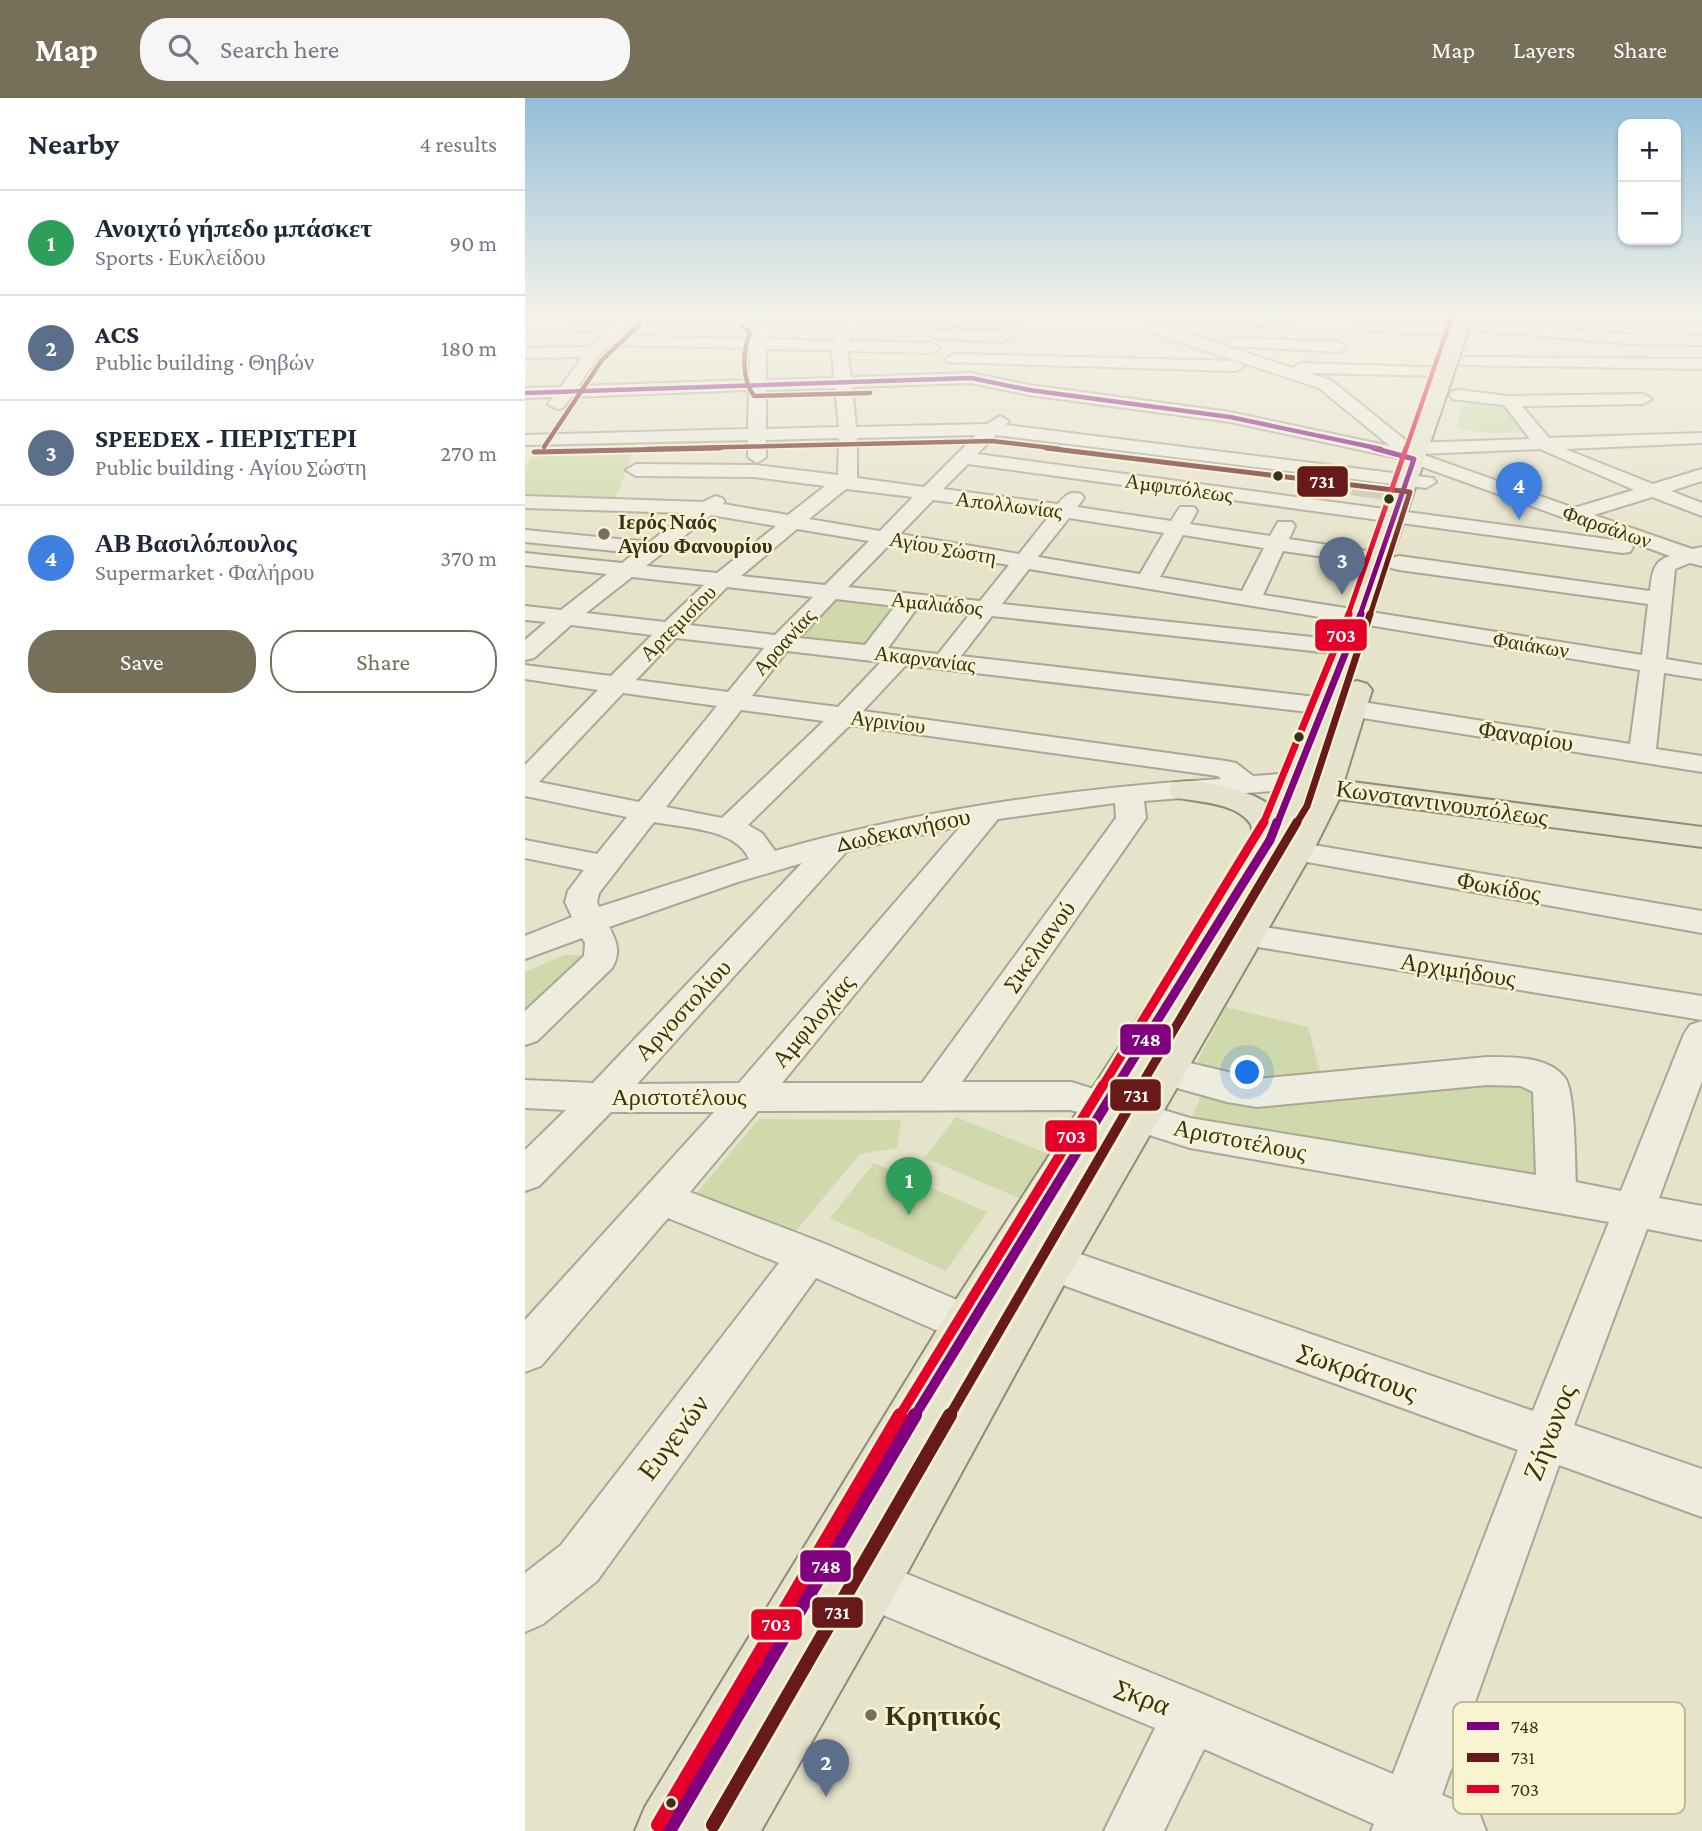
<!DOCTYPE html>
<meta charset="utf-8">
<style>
:root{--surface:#fff;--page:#f6f6f7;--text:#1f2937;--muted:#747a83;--line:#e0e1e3;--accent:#766f59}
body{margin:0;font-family:"Crimson Pro",serif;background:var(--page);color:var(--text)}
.controls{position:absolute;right:21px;top:21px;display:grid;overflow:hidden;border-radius:14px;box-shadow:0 2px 5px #0004}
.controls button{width:63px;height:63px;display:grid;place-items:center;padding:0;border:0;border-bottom:2px solid var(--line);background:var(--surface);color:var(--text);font:35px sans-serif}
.you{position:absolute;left:723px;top:975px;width:24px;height:24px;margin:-18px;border:5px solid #fff;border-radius:50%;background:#1a73e8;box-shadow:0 0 0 10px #1a73e833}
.badge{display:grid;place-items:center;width:46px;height:46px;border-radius:50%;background:var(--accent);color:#fff;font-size:23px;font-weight:700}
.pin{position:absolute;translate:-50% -58px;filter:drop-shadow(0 2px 4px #0008)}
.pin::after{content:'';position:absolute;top:37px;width:24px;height:21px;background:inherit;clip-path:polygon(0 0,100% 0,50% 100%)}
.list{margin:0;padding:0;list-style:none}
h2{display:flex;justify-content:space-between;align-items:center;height:91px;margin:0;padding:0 28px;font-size:30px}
h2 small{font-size:23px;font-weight:400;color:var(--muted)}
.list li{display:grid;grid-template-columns:46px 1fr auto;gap:21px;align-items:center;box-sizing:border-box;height:105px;padding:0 28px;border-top:2px solid var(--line)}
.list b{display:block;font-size:26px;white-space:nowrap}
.list p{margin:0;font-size:23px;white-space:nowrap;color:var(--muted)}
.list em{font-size:23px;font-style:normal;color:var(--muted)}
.actions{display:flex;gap:14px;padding:21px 28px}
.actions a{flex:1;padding:16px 0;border:2px solid var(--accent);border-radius:28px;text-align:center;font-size:24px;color:var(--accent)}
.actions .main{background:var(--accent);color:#fff}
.icon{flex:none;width:38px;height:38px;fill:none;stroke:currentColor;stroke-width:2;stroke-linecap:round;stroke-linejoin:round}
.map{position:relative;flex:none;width:1177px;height:1733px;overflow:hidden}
header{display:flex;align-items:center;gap:42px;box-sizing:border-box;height:98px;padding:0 35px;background:var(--accent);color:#fff}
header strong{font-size:33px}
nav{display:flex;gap:38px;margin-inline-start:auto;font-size:24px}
.search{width:490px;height:63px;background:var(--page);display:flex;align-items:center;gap:18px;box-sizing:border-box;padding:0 24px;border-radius:28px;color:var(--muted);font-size:26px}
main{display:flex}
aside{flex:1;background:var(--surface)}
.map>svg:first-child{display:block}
.green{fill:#cfd9ac}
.building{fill:#cac2ac}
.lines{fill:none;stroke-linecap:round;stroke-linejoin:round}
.minor-casing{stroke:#aba695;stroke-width:4}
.major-casing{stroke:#908c7b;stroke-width:4}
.minor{fill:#edecde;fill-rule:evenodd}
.major{fill:#e5e3ce;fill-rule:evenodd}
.bus-1-far5-casing{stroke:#f8f4d0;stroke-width:7}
.bus-1-far4-casing{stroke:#f8f4d0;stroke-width:9}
.bus-1-far3-casing{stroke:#f8f4d0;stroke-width:11}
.bus-1-far2-casing{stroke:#f8f4d0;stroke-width:14}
.bus-1-far1-casing{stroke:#f8f4d0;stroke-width:16}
.bus-1-casing{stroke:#f8f4d0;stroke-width:19}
.bus-2-far5-casing{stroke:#f8f4d0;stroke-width:7}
.bus-2-far4-casing{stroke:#f8f4d0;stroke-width:9}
.bus-2-far3-casing{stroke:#f8f4d0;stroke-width:11}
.bus-2-far2-casing{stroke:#f8f4d0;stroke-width:14}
.bus-2-far1-casing{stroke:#f8f4d0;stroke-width:16}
.bus-2-casing{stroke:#f8f4d0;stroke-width:19}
.bus-3-far5-casing{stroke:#f8f4d0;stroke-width:7}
.bus-3-far4-casing{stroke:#f8f4d0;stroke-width:9}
.bus-3-far3-casing{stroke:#f8f4d0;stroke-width:11}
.bus-3-far2-casing{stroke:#f8f4d0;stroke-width:14}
.bus-3-far1-casing{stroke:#f8f4d0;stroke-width:16}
.bus-3-casing{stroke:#f8f4d0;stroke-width:19}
.bus-1-far5{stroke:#800080;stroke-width:4.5}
.bus-1-far4{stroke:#800080;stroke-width:5}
.bus-1-far3{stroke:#800080;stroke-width:7}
.bus-1-far2{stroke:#800080;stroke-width:9}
.bus-1-far1{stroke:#800080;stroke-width:10}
.bus-1{stroke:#800080;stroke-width:14}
.bus-2-far5{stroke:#681a1a;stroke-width:4.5}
.bus-2-far4{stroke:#681a1a;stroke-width:5}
.bus-2-far3{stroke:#681a1a;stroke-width:7}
.bus-2-far2{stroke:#681a1a;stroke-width:9}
.bus-2-far1{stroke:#681a1a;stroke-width:10}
.bus-2{stroke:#681a1a;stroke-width:14}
.bus-3-far5{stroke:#e4002b;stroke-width:4.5}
.bus-3-far4{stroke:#e4002b;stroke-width:5}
.bus-3-far3{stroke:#e4002b;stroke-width:7}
.bus-3-far2{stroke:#e4002b;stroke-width:9}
.bus-3-far1{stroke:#e4002b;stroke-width:10}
.bus-3{stroke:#e4002b;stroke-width:14}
.bus-dot{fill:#3a301c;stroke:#f8f4d0;stroke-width:2.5}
.poi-dot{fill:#766f59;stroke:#f8f4d0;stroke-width:2.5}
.labels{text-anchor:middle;stroke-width:5;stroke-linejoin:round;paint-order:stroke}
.far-street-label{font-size:21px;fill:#3a301c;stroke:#f8f4d0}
.far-poi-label{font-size:21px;font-weight:bold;fill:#3a301c;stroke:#f8f4d0;text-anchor:start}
.street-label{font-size:24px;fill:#3a301c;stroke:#f8f4d0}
.near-street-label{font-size:28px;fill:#3a301c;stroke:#f8f4d0}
.near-poi-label{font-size:28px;font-weight:bold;fill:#3a301c;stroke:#f8f4d0;text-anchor:start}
.key{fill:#f8f4d0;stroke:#bfb99a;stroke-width:2}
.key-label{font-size:19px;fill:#3a301c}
.line-badge{stroke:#f8f4d0;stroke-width:2.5}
.badge-label{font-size:19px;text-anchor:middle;font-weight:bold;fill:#fff}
</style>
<header>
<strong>Map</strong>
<div class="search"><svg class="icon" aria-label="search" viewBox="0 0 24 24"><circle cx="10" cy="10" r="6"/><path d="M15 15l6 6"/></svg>Search here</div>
<nav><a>Map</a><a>Layers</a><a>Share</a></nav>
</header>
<main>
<aside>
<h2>Nearby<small>4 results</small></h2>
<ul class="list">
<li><span class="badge" style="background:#2e9e5b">1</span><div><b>Ανοιχτό γήπεδο μπάσκετ</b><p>Sports · Ευκλείδου</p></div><em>90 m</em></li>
<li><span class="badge" style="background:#5c6f8a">2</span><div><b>ACS</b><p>Public building · Θηβών</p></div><em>180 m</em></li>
<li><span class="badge" style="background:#5c6f8a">3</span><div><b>SPEEDEX - ΠΕΡΙΣΤΕΡΙ</b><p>Public building · Αγίου Σώστη</p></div><em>270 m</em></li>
<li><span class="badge" style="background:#3f7fe0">4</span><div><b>ΑΒ Βασιλόπουλος</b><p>Supermarket · Φαλήρου</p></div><em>370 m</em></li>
</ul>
<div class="actions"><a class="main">Save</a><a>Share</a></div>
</aside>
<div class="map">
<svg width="1177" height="1733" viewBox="0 0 1177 1733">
<rect width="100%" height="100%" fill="#e6e3cb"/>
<g class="green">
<polygon points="0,218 95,218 85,221 90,222 83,228 0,224"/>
<polygon points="944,301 977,305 1001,334 964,335 932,330 939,302"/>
<polygon points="113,342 90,401 0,398 0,369 18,344"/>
<polygon points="309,498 377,506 341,551 270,541"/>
<polygon points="39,857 55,857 57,862 0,922 0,874"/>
<polygon points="701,909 783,929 796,977 743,989 666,975"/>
<polygon points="1013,986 1022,1079 667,1018 679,991"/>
<polygon points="431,1019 526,1057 496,1101 400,1060"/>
<polygon points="234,1021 376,1022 372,1050 335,1056 270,1134 170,1097"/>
<polygon points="349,1065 462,1114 421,1173 305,1120"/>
</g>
<polygon class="building" points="831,384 863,388 859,402 825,397"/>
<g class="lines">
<defs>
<g id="minor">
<path d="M97,218h16l-19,20 134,3 10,-15 5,-1 7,4 -7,12 66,2 12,-17 -33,-2 -1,-6 304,5 -8,-5h23l162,52 8,-5 150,5 2,3 -8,5 -137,-3 23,7 78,63 121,-4 -26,-34 -52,-6 -2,-4 2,-4 6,-1 51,6 134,-2 9,5 -9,5 -121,2 27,32 153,-5v10l-137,6 88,35 49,-15v12l-31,10 31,12v13l-50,-19 -58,18 98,34 10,-2v19l-12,-3 -15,6 -9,90 36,6v14l-38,-6 -8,76 46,7v16l-352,-56 -9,-3 -4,-5 4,-5 9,-3 280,44 10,-74 -611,-101 -27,35 347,37 9,2 3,5 -3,5 -9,2 -357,-39 -31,40 364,42 9,3 4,5 -4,5 -9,3 -419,-49 -43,46 363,50 10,2 17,13 43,-3 10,2 4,6 -4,6 -10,2 -152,12 2,17 -184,264h109l119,36 346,57 -3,-83 -12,-6 -34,-1 -230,22 -30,-5 -75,-21 -5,-10 5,-10 13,-4 92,22 230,-22c24,0 62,-1 78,21 10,13 10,84 11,104l45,9 63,-157 6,-9 12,-4v60l-43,117 43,8v34l-55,-11 -73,196 128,44v48l-143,-52 -117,330 36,15 8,21h-115l3,-7 -170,-75 -40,82h-60l51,-103 -320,-133 -7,-18 7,-18 18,-7 338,137 202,85 125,-324 -502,-182 -6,-13 6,-13 15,-5 502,174 76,-189 -419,-74 -119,-38 -313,1 -68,81 133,51 160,68 7,14 -7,14 -15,5 -152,-66 -219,303 -54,43 -18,8v-59l36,-28 218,-282 -111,-45 -127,148 -16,6v-52l189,-208h-103l-72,74 -14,5v-41l41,-40 -41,-2v-28l68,3 209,-220 -64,19 -129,45c8,14 12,26 3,41l-75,73 -12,4v-34l59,-55 1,-13 -3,-5 -57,21v-23l47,-19 -7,-15 3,-11 16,-21 -59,-12v-18l72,14 30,-37 -102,-21v-31l73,-75 -73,-11v-14l86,11 41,-41 -81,-10 -37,33 -9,2v-20l21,-18 -21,-2v-14l36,4 46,-36 -82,-9v-12l97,10 13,-10 -110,-11v-12l125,12 37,-29 -162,-5v-12l178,6 12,-6 7,2 3,4 -2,2 65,11 37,-29 -70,-9 -119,-1 -10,-6 10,-6 119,1 83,10 1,-37 -73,2v17l-9,6 -9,-6v-17l-223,5v-10l223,-6 1,-39 -178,7 -8,11 -6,1 -9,-5 5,-7 -28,1v-10l36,-1 21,-30 -57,1v-10l64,-1 16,-15 -80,-4v-8l89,3zM335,226l282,6 177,58 71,58 -160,-34 -201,-27 -58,-12 -120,4 -4,-26 85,2 8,-5 -8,-5 -83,-2zM85,247l140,3 -1,32 -171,6 21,-31zM241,251l66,1 2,28 -68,2zM446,285l58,12 201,27 168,36 272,98c-18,5 -18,19 -20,35l-251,-35 -8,2 -3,5 3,5 8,2 249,34 -6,51 -379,-60 20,-44 97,14 8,-1 3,-5 -3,-5 -8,-1 -91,-14 6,-13 -3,-4h-14l-8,14 -80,-12 7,-13 -3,-4h-14l-9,14 -94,-14 7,-9 -3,-4c-12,-3 -15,1 -23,10l-115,-15 25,-25 654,89 8,-1 3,-5 -3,-5 -8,-1 -645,-87 19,-19 430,53 10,-6 -3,-4 -427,-53 3,-4 -9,-5 -13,8 -131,3 -4,-40zM310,290l4,39 -73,2v-39zM451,337l-52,52 -67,-9v-40zM1015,351l94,41 -60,18 -153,-54zM321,391l67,8 -33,34 -71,-12zM408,402l117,15 -31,39 -119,-20zM186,417l65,11 -59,47 -71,-7zM544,420l95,15 -24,41 -102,-17zM272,431l72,12 -44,44 -84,-9zM658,437l81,13 -22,43 -82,-14zM364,447l120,20 -29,36 -132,-14zM107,479l72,8 -39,37 -79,-9zM202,489l86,10 -38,38 -86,-10zM311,501l59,7 -30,39 -66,-7zM392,510l53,6 -32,40 -50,-6zM151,540l88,10 -36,44 -92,-12zM262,553l94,11 -43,45 -86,-11zM98,595l94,13 -78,96 -100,-20zM216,612l83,11 -102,97 -56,-11zM325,627l368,51 3,3c-151,9 -301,31 -446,72l-13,-18 -14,-8zM590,705l1,15 -194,265h-140l216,-264zM129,724c29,6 82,6 95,37l-150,48 -2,-5 2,-9zM436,728l-222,257 -102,1 210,-233z"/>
<polygon points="659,218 935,227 943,232 935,237 671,225"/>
<polygon points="953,225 1105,236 1177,237 1177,247 1105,246 948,232 946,229"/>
<polygon points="414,232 478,234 486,239 478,244 409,240 406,237 409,234"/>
<polygon points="711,240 814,244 822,249 814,254 706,248 703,245 706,242"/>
<polygon points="429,256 711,263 719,268 711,273 423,264 421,261"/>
<polygon points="942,259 1177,261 1177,271 936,267 934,264 936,261"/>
<polygon points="771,744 1177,813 1177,835 760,760 756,753 760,746"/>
<polygon points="695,822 1177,898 1177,922 684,841 679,833 684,825"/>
</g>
<path id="major" d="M931,218h17l-124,367 8,-2 10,3 5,6 -28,91 358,46v20l-363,-48 -26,52 -245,426 -178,327 -129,227h-126l10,-24 305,-498 303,-469c-1,-6 0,-12 -3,-17 -15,-21 -54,-21 -77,-26l-4,-7 4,-7c24,-6 76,7 95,21l67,-156zM781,695l-3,13 -9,18z"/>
</defs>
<use href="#minor" class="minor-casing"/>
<use href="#major" class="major-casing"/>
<use href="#minor" class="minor"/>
<use href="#major" class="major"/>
<defs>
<polyline id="bus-1-far5" points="0,295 446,280 504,292 705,319 856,351"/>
<polyline id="bus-1-far4" points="835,517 889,361 848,350"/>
<polyline id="bus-1-far3" points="752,726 836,516"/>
<polyline id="bus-1-far2" points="591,989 745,742 752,724"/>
<polyline id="bus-1-far1" points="389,1319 593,987"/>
<polyline id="bus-1" points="144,1733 390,1317"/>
<g id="bus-2-far5">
<path d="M217,228l8,7c-8,18 -8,47 4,63l116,-3"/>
<polyline points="19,349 77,262 114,227"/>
<polyline points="122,351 467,343 535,351"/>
</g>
<g id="bus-2-far4">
<polyline points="521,350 885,394 845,517"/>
<polyline points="9,354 195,350"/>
</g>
<polyline id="bus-2-far3" points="771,726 782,708 845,516"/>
<polyline id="bus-2-far2" points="615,989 772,724"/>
<polyline id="bus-2-far1" points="424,1319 617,987"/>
<polyline id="bus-2" points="188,1727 425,1317"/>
<polyline id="bus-3-far5" points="881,351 927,218"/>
<polyline id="bus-3-far4" points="823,517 881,350"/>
<polyline id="bus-3-far3" points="738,726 824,516"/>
<polyline id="bus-3-far2" points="577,989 739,724"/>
<polyline id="bus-3-far1" points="374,1319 578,987"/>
<polyline id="bus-3" points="133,1727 375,1317"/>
</defs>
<use href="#bus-1-far5" class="bus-1-far5-casing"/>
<use href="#bus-1-far4" class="bus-1-far4-casing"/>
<use href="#bus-1-far3" class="bus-1-far3-casing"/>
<use href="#bus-1-far2" class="bus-1-far2-casing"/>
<use href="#bus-1-far1" class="bus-1-far1-casing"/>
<use href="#bus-1" class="bus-1-casing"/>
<use href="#bus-2-far5" class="bus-2-far5-casing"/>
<use href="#bus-2-far4" class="bus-2-far4-casing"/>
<use href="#bus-2-far3" class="bus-2-far3-casing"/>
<use href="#bus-2-far2" class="bus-2-far2-casing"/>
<use href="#bus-2-far1" class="bus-2-far1-casing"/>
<use href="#bus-2" class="bus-2-casing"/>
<use href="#bus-3-far5" class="bus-3-far5-casing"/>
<use href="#bus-3-far4" class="bus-3-far4-casing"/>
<use href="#bus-3-far3" class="bus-3-far3-casing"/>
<use href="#bus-3-far2" class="bus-3-far2-casing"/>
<use href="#bus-3-far1" class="bus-3-far1-casing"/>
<use href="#bus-3" class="bus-3-casing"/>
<use href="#bus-1-far5" class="bus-1-far5"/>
<use href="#bus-1-far4" class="bus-1-far4"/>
<use href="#bus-1-far3" class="bus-1-far3"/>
<use href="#bus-1-far2" class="bus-1-far2"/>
<use href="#bus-1-far1" class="bus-1-far1"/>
<use href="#bus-1" class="bus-1"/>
<use href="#bus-2-far5" class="bus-2-far5"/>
<use href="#bus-2-far4" class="bus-2-far4"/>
<use href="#bus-2-far3" class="bus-2-far3"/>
<use href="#bus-2-far2" class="bus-2-far2"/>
<use href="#bus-2-far1" class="bus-2-far1"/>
<use href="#bus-2" class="bus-2"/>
<use href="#bus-3-far5" class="bus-3-far5"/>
<use href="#bus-3-far4" class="bus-3-far4"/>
<use href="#bus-3-far3" class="bus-3-far3"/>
<use href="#bus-3-far2" class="bus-3-far2"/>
<use href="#bus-3-far1" class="bus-3-far1"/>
<use href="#bus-3" class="bus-3"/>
</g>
<linearGradient id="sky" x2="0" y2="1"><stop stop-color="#94bed9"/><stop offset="0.47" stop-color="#f4f2e8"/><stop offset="1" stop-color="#f4f2e8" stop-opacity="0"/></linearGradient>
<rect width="1177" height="461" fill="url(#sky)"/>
<g class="bus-dot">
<circle cx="753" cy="378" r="6"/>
<circle cx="864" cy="401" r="6"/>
<circle cx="774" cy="639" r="6"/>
<circle cx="146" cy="1705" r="6"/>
</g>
<g class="poi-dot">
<circle cx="79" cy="436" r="7"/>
<circle cx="346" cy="1617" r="7"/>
</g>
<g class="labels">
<g class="far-street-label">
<text transform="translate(654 390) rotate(8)" y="7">Αμφιπόλεως</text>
<text transform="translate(484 407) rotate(7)" y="7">Απολλωνίας</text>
<text transform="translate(1082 429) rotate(19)" y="7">Φαρσάλων</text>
<text transform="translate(418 450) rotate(10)" y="7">Αγίου Σώστη</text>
<text transform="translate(412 506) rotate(6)" y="7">Αμαλιάδος</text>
<text transform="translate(153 525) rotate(-45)" y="7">Αρτεμισίου</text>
<text transform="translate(259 544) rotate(-48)" y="7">Αροανίας</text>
<text transform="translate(1006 547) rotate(9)" y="7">Φαιάκων</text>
<text transform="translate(400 561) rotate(7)" y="7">Ακαρνανίας</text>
<text transform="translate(363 624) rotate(7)" y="7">Αγρινίου</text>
</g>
<g class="far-poi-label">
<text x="93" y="431">Ιερός Ναός<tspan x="93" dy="24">Αγίου Φανουρίου</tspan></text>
</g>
<g class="street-label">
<text transform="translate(1001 638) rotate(9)" y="8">Φαναρίου</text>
<text transform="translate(917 705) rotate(8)" y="8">Κωνσταντινουπόλεως</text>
<text transform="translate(378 732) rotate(-12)" y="8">Δωδεκανήσου</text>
<text transform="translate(974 789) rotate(10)" y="8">Φωκίδος</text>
<text transform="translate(514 848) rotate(-54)" y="8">Σικελιανού</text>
<text transform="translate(933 872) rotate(9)" y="8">Αρχιμήδους</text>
<text transform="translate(158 912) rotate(-47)" y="8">Αργοστολίου</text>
<text transform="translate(288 923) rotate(-50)" y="8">Αμφιλοχίας</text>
<text x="154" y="1007">Αριστοτέλους</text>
<text transform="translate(715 1042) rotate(11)" y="8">Αριστοτέλους</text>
</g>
<g class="near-street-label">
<text transform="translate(833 1273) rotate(20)" y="10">Σωκράτους</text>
<text transform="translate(1024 1334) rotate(-69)" y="10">Ζήνωνος</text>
<text transform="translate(148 1339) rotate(-53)" y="10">Ευγενών</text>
<text transform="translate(618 1598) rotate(22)" y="10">Σκρα</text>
</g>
<g class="near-poi-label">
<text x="360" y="1627">Κρητικός</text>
</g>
</g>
<rect x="928" y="1604" width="232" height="112" rx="10" class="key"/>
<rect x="942" y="1624" width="32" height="8" fill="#800080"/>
<rect x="942" y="1655" width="32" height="9" fill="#681a1a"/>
<rect x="942" y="1687" width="32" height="8" fill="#e4002b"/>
<g class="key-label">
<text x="986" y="1635">748</text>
<text x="986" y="1666">731</text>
<text x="986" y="1698">703</text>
</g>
<g class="line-badge">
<rect x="771" y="367" width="53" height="33" rx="7" fill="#681a1a"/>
<rect x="789" y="520" width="54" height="34" rx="7" fill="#e4002b"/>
<rect x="594" y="925" width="53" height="33" rx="7" fill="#800080"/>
<rect x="584" y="980" width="53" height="34" rx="7" fill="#681a1a"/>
<rect x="519" y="1021" width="54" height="34" rx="7" fill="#e4002b"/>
<rect x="274" y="1451" width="53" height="34" rx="7" fill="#800080"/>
<rect x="286" y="1498" width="53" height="33" rx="7" fill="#681a1a"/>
<rect x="225" y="1510" width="53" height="33" rx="7" fill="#e4002b"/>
</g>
<g class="badge-label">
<text x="797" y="390">731</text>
<text x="816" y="544">703</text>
<text x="621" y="948">748</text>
<text x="611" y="1004">731</text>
<text x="546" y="1045">703</text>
<text x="301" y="1475">748</text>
<text x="312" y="1521">731</text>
<text x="251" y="1533">703</text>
</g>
</svg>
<div class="controls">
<button>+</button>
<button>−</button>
</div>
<div class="you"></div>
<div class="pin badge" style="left:384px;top:1117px;background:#2e9e5b">1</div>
<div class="pin badge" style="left:301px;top:1699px;background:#5c6f8a">2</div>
<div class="pin badge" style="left:817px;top:497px;background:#5c6f8a">3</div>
<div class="pin badge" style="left:994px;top:422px;background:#3f7fe0">4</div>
</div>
</main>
